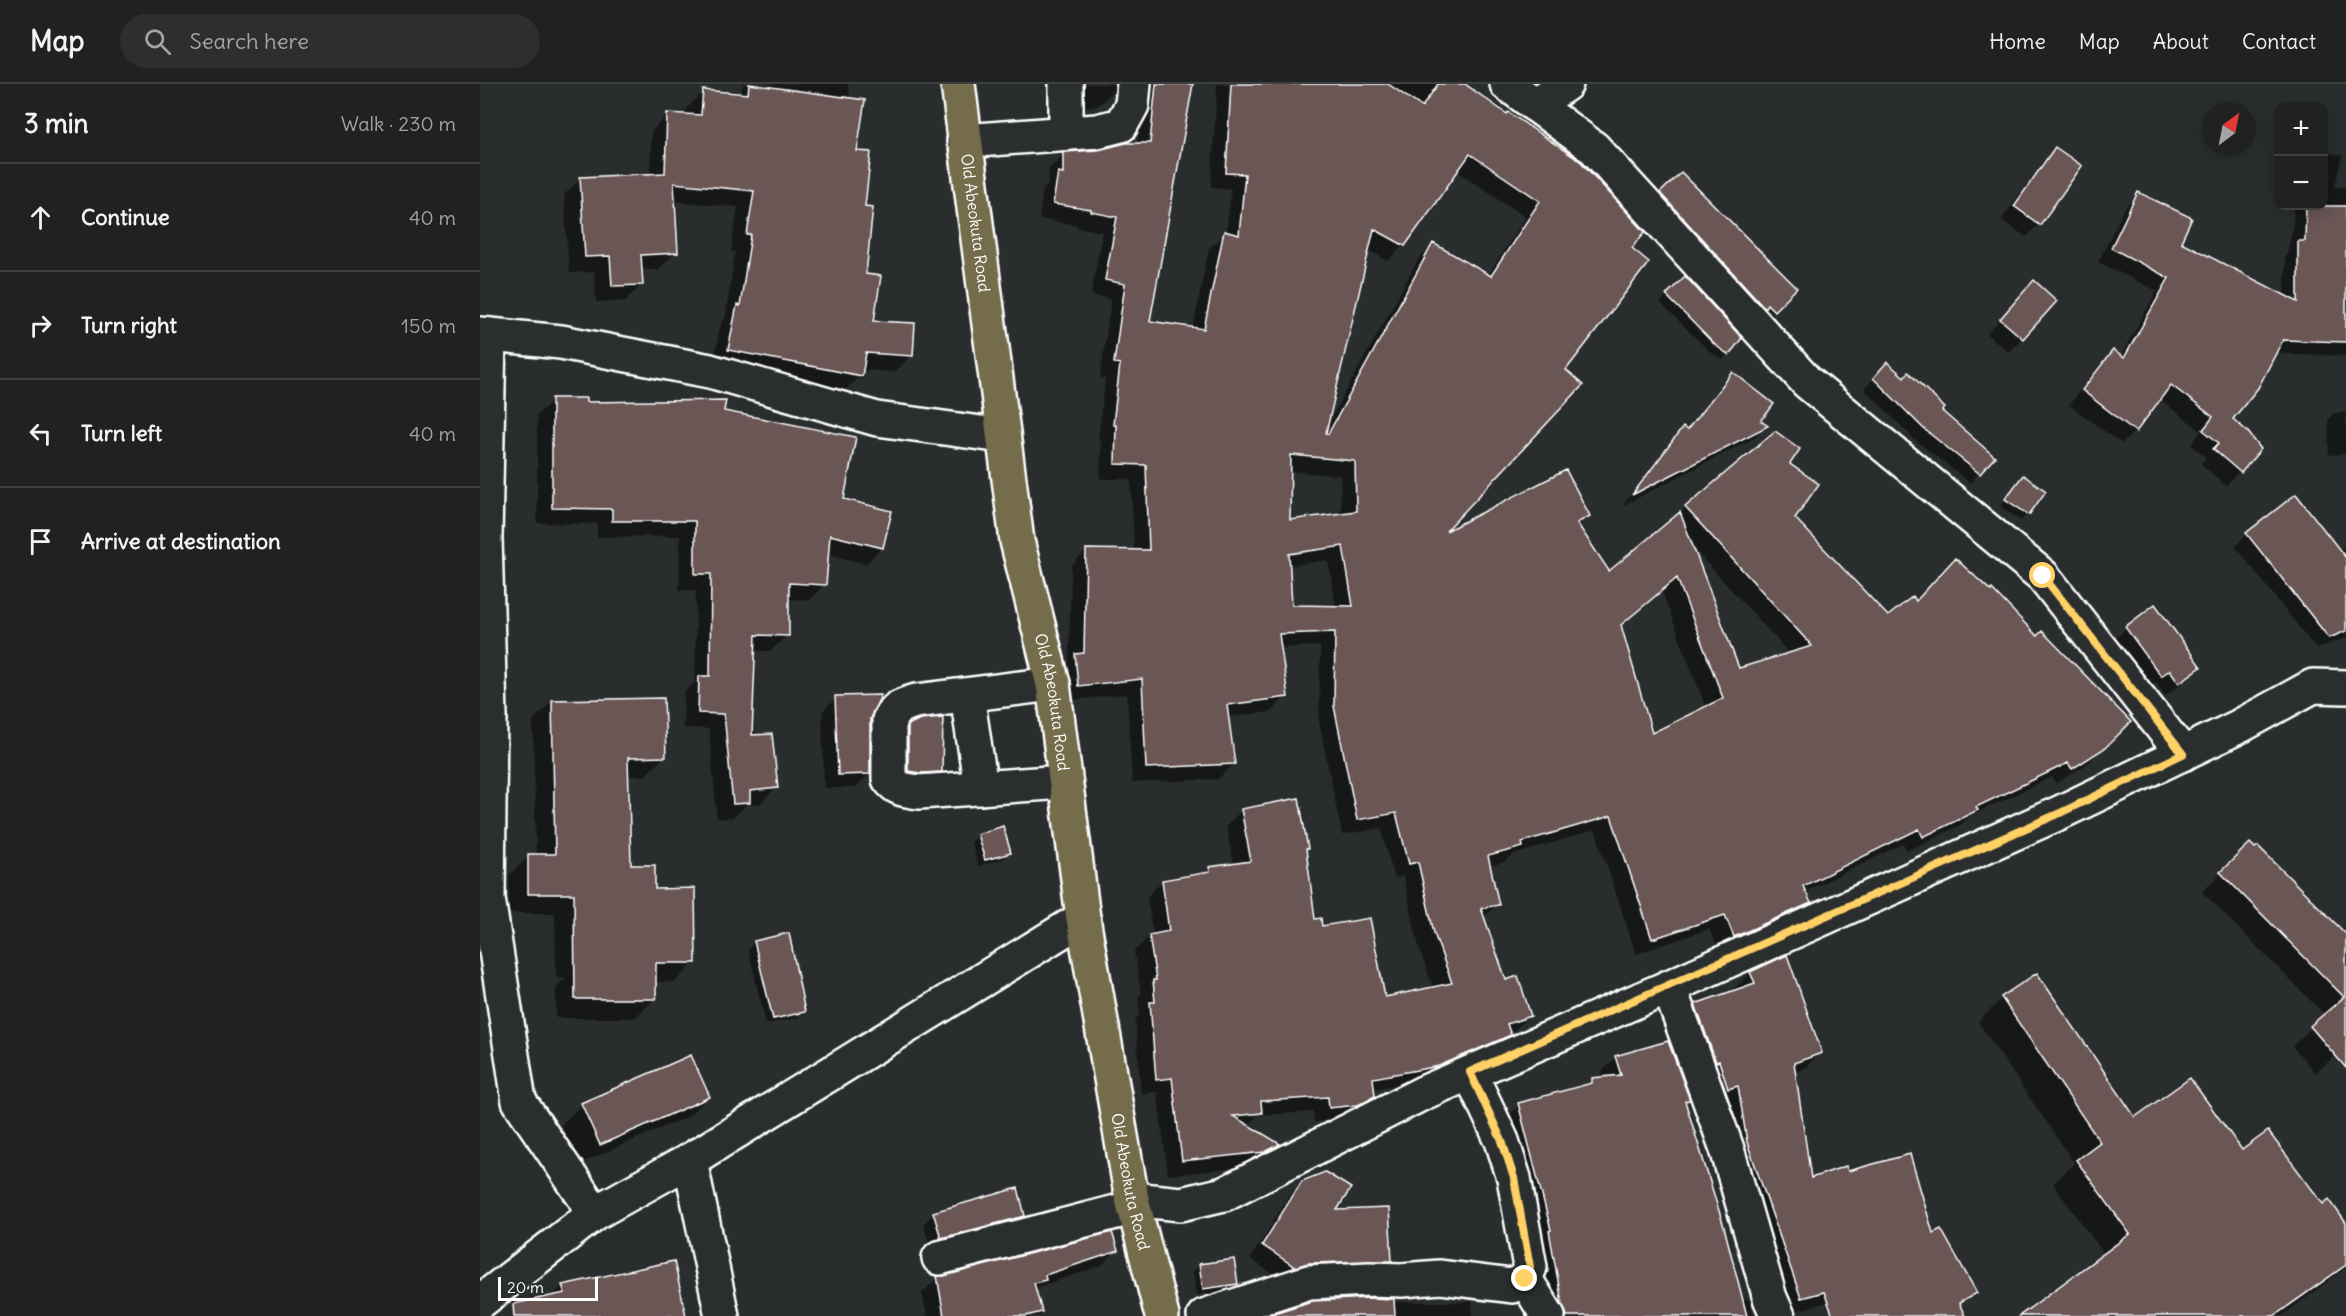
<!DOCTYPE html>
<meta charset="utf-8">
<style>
:root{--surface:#202222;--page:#2d2f2f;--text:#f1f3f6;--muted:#a2a4a5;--line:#3d3f40}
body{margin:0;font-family:Delius,sans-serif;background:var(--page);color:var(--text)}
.controls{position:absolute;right:18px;top:18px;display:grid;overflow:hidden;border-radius:12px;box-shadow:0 3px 15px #0003}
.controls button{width:54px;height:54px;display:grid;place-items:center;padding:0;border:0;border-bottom:2px solid var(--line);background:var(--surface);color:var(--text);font:30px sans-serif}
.compass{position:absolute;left:1722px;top:18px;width:54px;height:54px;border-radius:50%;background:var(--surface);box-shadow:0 3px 15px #0003;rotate:32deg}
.scale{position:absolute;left:18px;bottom:15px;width:100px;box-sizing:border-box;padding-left:6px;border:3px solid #fff;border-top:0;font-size:16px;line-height:21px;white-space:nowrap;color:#fff;-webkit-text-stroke:4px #2a2d2e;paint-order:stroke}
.stop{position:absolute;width:18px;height:18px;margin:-14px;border:4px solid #ffd166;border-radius:50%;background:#fff}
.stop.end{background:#ffd166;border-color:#fff;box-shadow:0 2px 6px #0008}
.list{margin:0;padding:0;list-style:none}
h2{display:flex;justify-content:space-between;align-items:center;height:78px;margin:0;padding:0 24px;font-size:26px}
h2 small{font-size:20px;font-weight:400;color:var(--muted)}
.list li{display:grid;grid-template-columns:39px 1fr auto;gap:18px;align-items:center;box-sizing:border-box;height:108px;padding:0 24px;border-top:2px solid var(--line)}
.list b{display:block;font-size:22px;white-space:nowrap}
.list em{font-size:20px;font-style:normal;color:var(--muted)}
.icon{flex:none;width:33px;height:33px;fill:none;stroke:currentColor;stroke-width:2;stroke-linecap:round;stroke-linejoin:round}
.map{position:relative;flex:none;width:1866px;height:1232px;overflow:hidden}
header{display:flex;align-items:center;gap:36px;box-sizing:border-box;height:84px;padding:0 30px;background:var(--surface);border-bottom:2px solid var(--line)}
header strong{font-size:28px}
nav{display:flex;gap:33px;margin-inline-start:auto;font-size:21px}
.search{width:420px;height:54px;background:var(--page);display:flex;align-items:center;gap:15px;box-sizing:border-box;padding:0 21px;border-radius:33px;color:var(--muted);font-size:22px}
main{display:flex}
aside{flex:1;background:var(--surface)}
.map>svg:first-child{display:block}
.shadow{fill:#0007;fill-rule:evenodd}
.building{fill:#695755;stroke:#fff;stroke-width:1.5;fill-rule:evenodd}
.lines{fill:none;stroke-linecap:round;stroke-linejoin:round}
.minor-casing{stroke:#fff;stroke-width:38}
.highway-casing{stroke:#fff;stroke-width:38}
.minor{stroke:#2a2d2e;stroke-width:33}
.highway{stroke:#746c4b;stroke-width:33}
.route{stroke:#ffd166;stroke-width:8}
.labels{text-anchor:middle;stroke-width:4.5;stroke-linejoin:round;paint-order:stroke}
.street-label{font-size:16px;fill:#fff;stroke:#2a2d2e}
</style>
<header>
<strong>Map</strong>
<div class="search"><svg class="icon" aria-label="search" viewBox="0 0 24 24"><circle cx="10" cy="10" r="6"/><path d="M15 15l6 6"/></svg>Search here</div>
<nav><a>Home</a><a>Map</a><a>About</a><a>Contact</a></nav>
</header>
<main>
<aside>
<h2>3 min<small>Walk · 230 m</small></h2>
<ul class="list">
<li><svg class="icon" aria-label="ahead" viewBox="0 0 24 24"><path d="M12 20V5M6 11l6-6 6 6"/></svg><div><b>Continue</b></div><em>40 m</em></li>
<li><svg class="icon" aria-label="right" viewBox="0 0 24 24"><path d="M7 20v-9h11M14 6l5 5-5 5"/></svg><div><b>Turn right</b></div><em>150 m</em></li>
<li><svg class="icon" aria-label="left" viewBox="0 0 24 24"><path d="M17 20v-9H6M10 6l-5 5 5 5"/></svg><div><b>Turn left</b></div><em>40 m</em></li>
<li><svg class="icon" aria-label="arrive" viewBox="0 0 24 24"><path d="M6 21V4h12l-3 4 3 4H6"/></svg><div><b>Arrive at destination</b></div></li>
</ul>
</aside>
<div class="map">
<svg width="1866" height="1232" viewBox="0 0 1866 1232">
<rect width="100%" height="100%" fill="#2a2d2e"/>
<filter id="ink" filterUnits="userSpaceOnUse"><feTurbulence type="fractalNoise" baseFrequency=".0167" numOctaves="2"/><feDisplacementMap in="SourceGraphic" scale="12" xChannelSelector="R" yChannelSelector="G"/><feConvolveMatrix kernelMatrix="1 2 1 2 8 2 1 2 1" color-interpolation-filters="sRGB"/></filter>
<g filter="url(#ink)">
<g class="shadow">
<polygon points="263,0 368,0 384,124 385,191 393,238 432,271 415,288 382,286 381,291 364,307 232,283 241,239 245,235 255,168 251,167 258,123 193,117 196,168 179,185 161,186 162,200 145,217 116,218 114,188 89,189 84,111 101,94 170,91 171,47 188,31 206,32 207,24 224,7 260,11"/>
<polygon points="603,0 635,0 633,7 618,22 603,23"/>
<path d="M650,0h61l-42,238 44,6 16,-80 17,-15 5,-44 -20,-2 6,-103h246l167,165 -190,286 148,-19 -11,11 32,46 166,-140 13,31 5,54 95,101 28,-17 121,36 92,84 -42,42 -31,20 -4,-7 -82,39 -9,9 -54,26 -4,-7 -99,48 6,11 -16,15 -75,33 -10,-22 -73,25 -41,-124 -82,25 -7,7 -17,4 8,38 -14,14 22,63 24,34 -15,16 -6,2 1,1 -15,16 -72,30 -49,9 1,7 -16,15 -17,9 -27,2 -1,-10 -55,3 -11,11 31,19 -15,14 -15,8 -80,8 -11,-83 -16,2 -6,-75 5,-5 -2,-17 3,-3 -7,-43 16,-15h3l-6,-39 15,-16 41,-6 7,-7 24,-3 -8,-39 15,-15 57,-12 16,122 70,78 49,-11 -14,-40 -16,-72 -9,2 -13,-50 -39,7 -23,-113 1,-76 -40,2 6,48 -15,16 -44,5 7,47 -16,15 -86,4 -5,-89 -63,7 -4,-30 9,-9 2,-96 15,-15h48l-3,-72h-31l1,-39h-3l7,-61 -5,-1 11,-79 -20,-4 11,-63 -26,-5 1,-2 -38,-6 4,-30 5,-6 1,-14 15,-15 35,-3 38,-6 4,-39zM977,87l69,46 -38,58 -55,-30 -15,15 -91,166 40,-177 21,12 16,-16zM809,387l51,5 1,38 -53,7zM1211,462l99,108 -52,16zM848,476l8,47h-45l-3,-41zM1182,508l44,116 -55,27 -31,-108z"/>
<polygon points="1576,65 1559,140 1546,153 1521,136 1562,79"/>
<polygon points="1844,68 1862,72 1855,102 1866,103 1866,272 1795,269 1751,336 1779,365 1746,402 1721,380 1726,373 1711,361 1721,347 1679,315 1655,347 1642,360 1589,321 1619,281 1633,268 1640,273 1677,207 1618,178 1645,124 1659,110 1699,158 1805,213 1805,172 1807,170 1813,139 1814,122 1844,122"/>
<polygon points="1201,90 1315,204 1273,247 1161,130"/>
<polygon points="1205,194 1248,270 1242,276 1229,267 1180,219"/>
<polygon points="1540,212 1542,254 1529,268 1507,250"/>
<polygon points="1407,280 1460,327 1499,389 1490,399 1434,355 1384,305"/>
<polygon points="1253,290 1279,337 1286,342 1272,355 1142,422 1190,359 1204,345 1205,346"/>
<polygon points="73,316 242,328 362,416 402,464 386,480 347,470 345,500 329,516 308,515 307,551 291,567 274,567 271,653 296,704 280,720 266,721 253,734 237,735 229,645 203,644 204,609 215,598 216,506 199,506 200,452 117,453 117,440 57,439 57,331"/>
<polygon points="1866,328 1866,370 1849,371 1848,335 1854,329"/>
<polygon points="1543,393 1564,408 1541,437 1520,422"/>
<polygon points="1767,450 1859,467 1866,461 1866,554 1836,565 1755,462"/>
<polygon points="1646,544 1719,583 1705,597 1685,612 1676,598 1666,605 1632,558"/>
<polygon points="356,614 389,635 389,690 375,704 344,704 342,628"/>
<polygon points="72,617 185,672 165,692 147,692 149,783 173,806 215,878 195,898 174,898 175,914 155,934 76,934 76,904 86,893 76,894 75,829 29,829 29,791 49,772 56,772 53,637"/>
<polygon points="429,642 460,687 446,701 425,702 414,656"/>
<polygon points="498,751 529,768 522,775 498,782 491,758"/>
<polygon points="1770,761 1866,852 1866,963 1835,989 1812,962 1845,931 1722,808"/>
<polygon points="275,858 323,927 317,934 286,940 268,865"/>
<polygon points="1270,889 1340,969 1324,985 1314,989 1330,1096 1367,1089 1452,1152 1458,1188 1304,1230 1200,938 1216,922 1255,908 1254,905"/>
<polygon points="1522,914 1654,1035 1762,1068 1842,1122 1866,1141 1866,1184 1802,1232 1544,1232 1624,1170 1573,1100 1594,1079 1498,938"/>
<polygon points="1136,973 1208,1016 1204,1019 1260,1214 1269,1215 1274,1232 1068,1232 1025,1035 1039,1021 1106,1002 1112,995 1124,994 1122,987"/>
<polygon points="228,1013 207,1033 99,1080 81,1041 102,1020"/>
<polygon points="822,1098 910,1176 897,1190 801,1195 770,1175 809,1112"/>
<polygon points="454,1129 544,1132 533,1142 451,1164 443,1140"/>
<polygon points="636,1167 621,1182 558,1203 555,1206 561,1232 447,1232 442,1209 457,1194"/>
<polygon points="719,1181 756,1200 750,1207 716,1211 713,1188"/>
<polygon points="83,1202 204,1232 48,1232"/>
<polygon points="889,1215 914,1218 992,1218 993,1232 790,1232"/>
</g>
<g class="building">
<polygon points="269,0 385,16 377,67 391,68 385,122 393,123 386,190 401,192 394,237 435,239 433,272 386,269 382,292 248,266 257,221 260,222 271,151 267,151 274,107 194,99 198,169 161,171 163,201 132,202 130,172 105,173 100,93 185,89 187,29 221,31 223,6 268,10"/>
<path d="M676,0h37l-43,237 54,8 20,-98 15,4 6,-61 -19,-1 5,-89h157l34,23 16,-23h27l42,30 1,-2 73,50 64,70 -13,16 17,14 -83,108 17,15 -137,146 120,-61 24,46 -13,7 32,48 71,-59 59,156 73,-22 -127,-139 90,-76 25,18 -10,15 29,20 -24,34 93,98 25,-20 3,5 39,-43 36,33 1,-2 45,47 5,-5 89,91 -26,26 -33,21 -4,-6 -92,44 2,3 -55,27 -4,-8 -116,57 8,17 -77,34 -9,-22 -73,24 -41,-123 -89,26 1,5 -35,9 11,49 -18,3 25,72 12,-4 13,40 -24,8 4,11 -72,31 -66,12 2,18 -17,9 -29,3 -1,-11 -67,4 1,12 -29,3 47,28 -15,8 -83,9 -10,-83 -16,2 -6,-78h5l-2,-22h3l-7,-45 20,-4 -7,-51 48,-8 -1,-5 42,-6 -10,-52 58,-11 9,51h-2l9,70 6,-1 1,8 48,-8 15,79 67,-14 -18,-50 -16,-71 -9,2 -13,-51 -39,7 -23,-114 1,-74 -56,2 9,63 -61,8 8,59 -89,4 -4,-89 -64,7 -3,-32 9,-1 2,-104 63,1 -3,-85 -31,-1 1,-39h-3l7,-61 -6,-1 11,-79 -20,-4 12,-63 -26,-5v-2l-38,-6 5,-32 5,1v-21l35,-2 28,-7h24zM990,70l70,47 -49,75 -58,-33 -105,191 -2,-1 48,-204 31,17zM811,371l64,6 1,50 -66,9zM863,462l10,60 -61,-1 -3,-51zM1197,494l46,120 -71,35 -31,-108z"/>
<polygon points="1575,63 1602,82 1560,141 1534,122"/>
<polygon points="1201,88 1317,204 1294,227 1287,220 1285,224 1180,109"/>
<polygon points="1658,108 1712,134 1701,158 1818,218 1818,157 1825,157 1826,122 1866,122 1866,258 1803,256 1778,304 1753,335 1768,348 1781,365 1761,389 1733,365 1739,359 1723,346 1733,333 1691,301 1656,348 1602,306 1633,266 1644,274 1689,194 1631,164"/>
<polygon points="1205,192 1262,254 1249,271 1235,261 1186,211"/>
<polygon points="1554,196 1577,217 1543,255 1520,235"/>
<polygon points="1407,278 1424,293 1428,288 1465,324 1462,327 1515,373 1500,390 1444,345 1393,294"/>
<polygon points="1253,288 1294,320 1281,337 1288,342 1152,411 1203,343 1207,346"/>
<polygon points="72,314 106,314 106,318 246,316 244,327 376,353 364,415 412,427 403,464 350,451 346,501 309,499 309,552 276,551 272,651 292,650 298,704 270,707 270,719 253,720 244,630 218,629 219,592 230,592 231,490 215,490 215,437 132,437 132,425 72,424"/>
<polygon points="1543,391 1566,407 1549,431 1525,415"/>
<polygon points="1816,410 1866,474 1866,547 1849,554 1766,449"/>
<polygon points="1675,520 1721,583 1699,599 1690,586 1681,592 1645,543"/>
<polygon points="401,611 390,635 390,690 358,691 355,612"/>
<polygon points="184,614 186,673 148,674 151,781 175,781 175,805 215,804 216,879 176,879 176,915 95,915 94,810 48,810 48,770 75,770 72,616"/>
<polygon points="463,633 462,688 440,689 428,687 428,641 440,635"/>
<polygon points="523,742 531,769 505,776 497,750"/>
<polygon points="1770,759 1775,764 1778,762 1866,850 1866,984 1830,942 1864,913 1740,788"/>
<polygon points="309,849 325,928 293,935 274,857"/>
<polygon points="1307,871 1342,969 1314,979 1331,1094 1366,1082 1368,1087 1430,1070 1453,1149 1461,1145 1497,1209 1479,1219 1485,1232 1353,1232 1344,1208 1321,1214 1267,1058 1258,1002 1248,1005 1239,977 1236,978 1215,920 1275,899 1270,888"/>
<polygon points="1557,889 1655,1033 1710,994 1762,1066 1788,1047 1843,1120 1849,1115 1866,1139 1866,1181 1794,1232 1539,1232 1650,1150 1596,1076 1620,1058 1521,913"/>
<polygon points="1188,957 1210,1016 1205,1017 1244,1143 1267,1232 1087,1232 1082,1219 1069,1147 1071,1146 1038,1019 1112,999 1112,994 1141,991 1135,972"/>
<polygon points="211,971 230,1013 120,1061 101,1019"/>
<polygon points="845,1088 871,1104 857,1126 909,1124 912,1177 828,1179 815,1183 782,1161 822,1097"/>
<polygon points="538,1104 545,1132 461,1154 453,1128"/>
<polygon points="632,1148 638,1167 565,1191 566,1196 554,1199 562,1228 546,1232 464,1232 457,1192 464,1192"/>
<polygon points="754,1175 758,1200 723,1205 719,1180"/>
<polygon points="194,1177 206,1232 34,1232 33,1220 85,1209 82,1201"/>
<polygon points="889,1214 914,1215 915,1232 785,1232 832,1217"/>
</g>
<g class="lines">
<defs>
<g id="minor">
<polyline points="586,0 586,49"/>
<polyline points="1027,0 1114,64 1327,298 1563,492 1703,670"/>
<polyline points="1055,21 1086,0"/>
<polyline points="484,57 617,47 641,41 652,21 654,0"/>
<polyline points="0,250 81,258 230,287 397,335 523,352"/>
<polyline points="9,251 5,454 10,632 8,814 39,1017 115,1129"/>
<path d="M573,600l-137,17c-14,4 -21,6 -27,19v59c8,11 17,11 30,13l145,-10"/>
<polyline points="487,611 501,704"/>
<polyline points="1189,903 1247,1065 1290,1214 1298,1232"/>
<polyline points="210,1076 242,1232"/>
<polyline points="652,1115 701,1120 744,1110 943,1009 1189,903 1577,730 1760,642 1833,602 1866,603"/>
<polyline points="459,1174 655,1123"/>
<polyline points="1045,1195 1068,1232"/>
<polyline points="0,1218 115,1129 210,1076 603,834"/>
<polyline points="724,1232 829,1198 889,1195 922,1196 960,1193 1032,1202 1045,1195 1050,1183 1034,1094 1022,1057 990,989"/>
</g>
<g id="highway">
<path id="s1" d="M478,0l59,457 36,143 30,234 49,281 30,117"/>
</g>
</defs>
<use href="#minor" class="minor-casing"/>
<use href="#highway" class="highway-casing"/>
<use href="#minor" class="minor"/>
<use href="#highway" class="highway"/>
</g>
</g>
<g class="lines" filter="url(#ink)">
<polyline class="route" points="1045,1195 1050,1183 1034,1094 1022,1057 990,988 1578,730 1703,670 1563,492"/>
</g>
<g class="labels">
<g class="street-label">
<text dy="6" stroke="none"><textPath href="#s1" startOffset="140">Old Abeokuta Road</textPath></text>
<text dy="6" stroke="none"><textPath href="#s1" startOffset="626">Old Abeokuta Road</textPath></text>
<text dy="6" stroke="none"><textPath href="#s1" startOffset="1112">Old Abeokuta Road</textPath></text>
</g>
</g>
</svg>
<div class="controls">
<button>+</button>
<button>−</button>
</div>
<svg class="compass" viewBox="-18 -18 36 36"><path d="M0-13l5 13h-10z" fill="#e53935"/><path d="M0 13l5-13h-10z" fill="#a2a4a5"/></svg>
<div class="scale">20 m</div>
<div class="stop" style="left:1563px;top:492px"></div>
<div class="stop end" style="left:1045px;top:1195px"></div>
</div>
</main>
